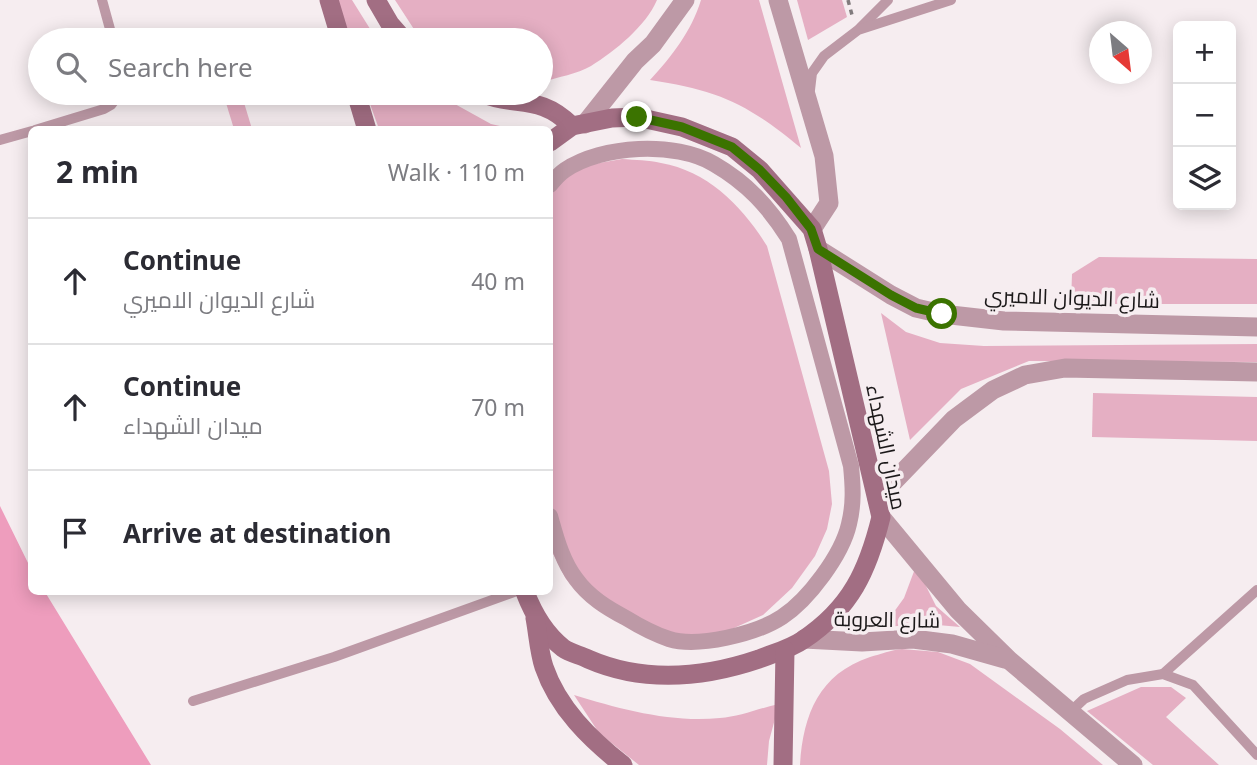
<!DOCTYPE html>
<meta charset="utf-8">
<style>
:root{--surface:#fff;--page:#f7f7f7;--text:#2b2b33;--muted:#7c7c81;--line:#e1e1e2}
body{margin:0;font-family:"Noto Sans",Cairo,sans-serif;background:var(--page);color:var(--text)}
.controls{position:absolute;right:21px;top:21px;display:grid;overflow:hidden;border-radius:10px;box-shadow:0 4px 18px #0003}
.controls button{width:63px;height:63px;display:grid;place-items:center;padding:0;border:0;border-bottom:2px solid var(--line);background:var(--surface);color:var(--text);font:35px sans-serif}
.compass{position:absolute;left:1089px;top:21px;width:63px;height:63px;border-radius:50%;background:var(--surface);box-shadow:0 4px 18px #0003;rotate:152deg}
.stop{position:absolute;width:21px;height:21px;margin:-16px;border:5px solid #3b7300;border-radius:50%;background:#fff}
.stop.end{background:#3b7300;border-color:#fff;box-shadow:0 2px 7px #0008}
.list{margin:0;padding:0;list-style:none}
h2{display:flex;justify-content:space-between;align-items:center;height:91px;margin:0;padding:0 28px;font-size:30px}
h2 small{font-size:23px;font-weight:400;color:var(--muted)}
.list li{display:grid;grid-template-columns:46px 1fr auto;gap:21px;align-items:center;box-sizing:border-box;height:126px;padding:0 28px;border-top:2px solid var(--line)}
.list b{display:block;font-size:26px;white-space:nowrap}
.list p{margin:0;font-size:23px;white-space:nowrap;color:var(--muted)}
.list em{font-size:23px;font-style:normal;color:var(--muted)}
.icon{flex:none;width:38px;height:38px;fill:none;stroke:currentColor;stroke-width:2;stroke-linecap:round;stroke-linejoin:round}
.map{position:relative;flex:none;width:1257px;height:765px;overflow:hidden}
.search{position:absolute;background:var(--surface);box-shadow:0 4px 18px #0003;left:28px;top:28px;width:525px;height:77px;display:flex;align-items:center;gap:18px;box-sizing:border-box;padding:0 24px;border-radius:38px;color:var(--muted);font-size:26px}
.panel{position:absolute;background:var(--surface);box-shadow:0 4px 18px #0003;left:28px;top:126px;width:525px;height:469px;border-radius:10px}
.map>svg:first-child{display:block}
.green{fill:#e5afc3}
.water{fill:#ee9dbd}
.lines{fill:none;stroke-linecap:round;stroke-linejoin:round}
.path{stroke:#817b7d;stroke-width:3.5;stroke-dasharray:5 5;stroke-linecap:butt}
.service{stroke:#bd99a6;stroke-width:10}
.pedestrian{stroke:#bd99a6;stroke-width:16}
.tertiary{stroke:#bd99a6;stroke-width:19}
.secondary{stroke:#a26e83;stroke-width:19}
.route{stroke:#3b7300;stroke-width:9}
.labels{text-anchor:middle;stroke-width:7;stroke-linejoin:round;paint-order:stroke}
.street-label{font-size:21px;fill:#1b1819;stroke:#f6edf0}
</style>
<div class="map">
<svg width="1257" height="765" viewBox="0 0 1257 765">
<rect width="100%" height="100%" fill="#f6edf0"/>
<g class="green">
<polygon points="336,0 352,0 377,40 348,40"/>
<path d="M395,0h262c-11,26 -42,51 -66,66 -14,8 -33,11 -48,16h-2v-42h-120z"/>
<path d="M701,0h58l42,148c-53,-44 -83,-58 -151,-68 22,-24 41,-48 51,-80z"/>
<polygon points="797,0 842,0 847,17 808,40"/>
<polygon points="366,93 435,93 491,124 513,129 379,129"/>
<polygon points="242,96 252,129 234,129 226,103"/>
<path d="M622,159c13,1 27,1 39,4 47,8 82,44 106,83l62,225 3,33 -5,25 -12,27 -23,32 -29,27 -40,18 -66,4 -67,-34 -24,-24 -16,-31v-364l38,-19z"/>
<polygon points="1099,257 1257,259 1257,304 1071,304 1072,274"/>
<polygon points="881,313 906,332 940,343 984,346 1257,344 1257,362 1029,361 961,389 910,440"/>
<polygon points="1093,393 1257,397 1257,441 1092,437"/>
<polygon points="916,566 936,606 960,627 927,624 883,627 904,598"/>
<path d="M902,649l36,3 32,12 90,65 43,36h-303c3,-50 19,-91 70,-108 11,-3 21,-7 32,-8z"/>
<polygon points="1141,687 1171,687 1186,698 1166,717 1219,765 1153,765 1087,711"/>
<path d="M574,695c46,14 97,28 146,23 19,-1 40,-10 59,-14l-10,37 -2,24h-128l-40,-32z"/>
</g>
<polygon class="water" points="0,506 31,569 32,592 45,592 151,765 0,765"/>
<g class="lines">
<polyline class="path" points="848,0 852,15"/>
<g class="service">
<polyline points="102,0 113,40"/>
<polyline points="860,28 888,0"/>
<polyline points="810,90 812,73 824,56 858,30 951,0"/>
<polyline points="35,130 104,109 111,105 120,93"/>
<polyline points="0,140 32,131"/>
<polyline points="1163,674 1257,590"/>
<polyline points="193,701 334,657 514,592"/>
<polyline points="1069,713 1084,699 1127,680 1163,674 1193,685 1257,755"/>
</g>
<path class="pedestrian" d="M550,185c4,-5 9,-11 15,-15 37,-25 110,-29 149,-6 33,19 55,43 75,75l62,227c2,20 3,38 -2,58 -7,31 -41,76 -67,93 -26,17 -84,31 -113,22 -15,-5 -30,-13 -43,-21 -19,-10 -37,-21 -50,-39 -14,-18 -20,-42 -26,-63"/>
<g class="tertiary">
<polyline points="778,0 824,156 829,203 812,229"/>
<polyline points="585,124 635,61 653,44 685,0"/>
<polyline points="818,249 891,295 916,308 942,314 1004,321 1257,327"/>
<polyline points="877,499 954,419 993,390 1025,375 1065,368 1257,372"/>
<polyline points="881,517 958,610 1009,660 1133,765"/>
<polyline points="804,639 862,642 913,639 952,644 1005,659"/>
</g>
<g class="secondary">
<polyline points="329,0 341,40"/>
<polyline points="376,0 390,24 404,40"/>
<polyline points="356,93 367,130"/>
<path d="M481,93c35,15 58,0 91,33"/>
<path d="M525,592c8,21 19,41 38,56 7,5 17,7 25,11 55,24 115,19 171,0 15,-6 31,-10 44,-19 48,-32 65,-70 78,-123l-63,-268 -6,-20 -52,-59 -28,-23 -50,-20 -45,-10 -25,1 -40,8 -22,16"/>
<path d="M535,618c3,16 4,34 9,49 14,41 46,72 79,98"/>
<polyline points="783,765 785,650"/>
</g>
</g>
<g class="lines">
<polyline class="route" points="637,117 682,127 732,147 760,170 786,197 811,229 818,249 891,295 916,308 942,314"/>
</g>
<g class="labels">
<g class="street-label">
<text transform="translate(1072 298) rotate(2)" y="7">شارع الديوان الاميري</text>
<text transform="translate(886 447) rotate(78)" y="7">ميدان الشهداء</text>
<text transform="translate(887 620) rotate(1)" y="7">شارع العروبة</text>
</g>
</g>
</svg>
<div class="controls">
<button>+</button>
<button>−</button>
<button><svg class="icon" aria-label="layers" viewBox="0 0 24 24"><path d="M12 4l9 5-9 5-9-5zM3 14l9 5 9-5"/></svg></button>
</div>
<svg class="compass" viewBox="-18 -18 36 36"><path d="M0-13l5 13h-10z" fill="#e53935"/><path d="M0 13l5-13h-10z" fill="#7c7c81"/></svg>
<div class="stop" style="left:942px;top:314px"></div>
<div class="stop end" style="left:637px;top:117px"></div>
<div class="search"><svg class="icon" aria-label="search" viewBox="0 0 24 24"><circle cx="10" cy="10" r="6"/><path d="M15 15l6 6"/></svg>Search here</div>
<section class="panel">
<h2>2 min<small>Walk · 110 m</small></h2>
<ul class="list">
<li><svg class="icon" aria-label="ahead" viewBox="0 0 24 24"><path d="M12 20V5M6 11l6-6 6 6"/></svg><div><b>Continue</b><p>شارع الديوان الاميري</p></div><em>40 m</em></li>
<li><svg class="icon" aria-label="ahead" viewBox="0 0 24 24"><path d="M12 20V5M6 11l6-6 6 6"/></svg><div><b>Continue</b><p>ميدان الشهداء</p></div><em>70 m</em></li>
<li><svg class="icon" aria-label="arrive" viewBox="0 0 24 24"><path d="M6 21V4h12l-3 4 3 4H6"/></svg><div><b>Arrive at destination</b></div></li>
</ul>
</section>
</div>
